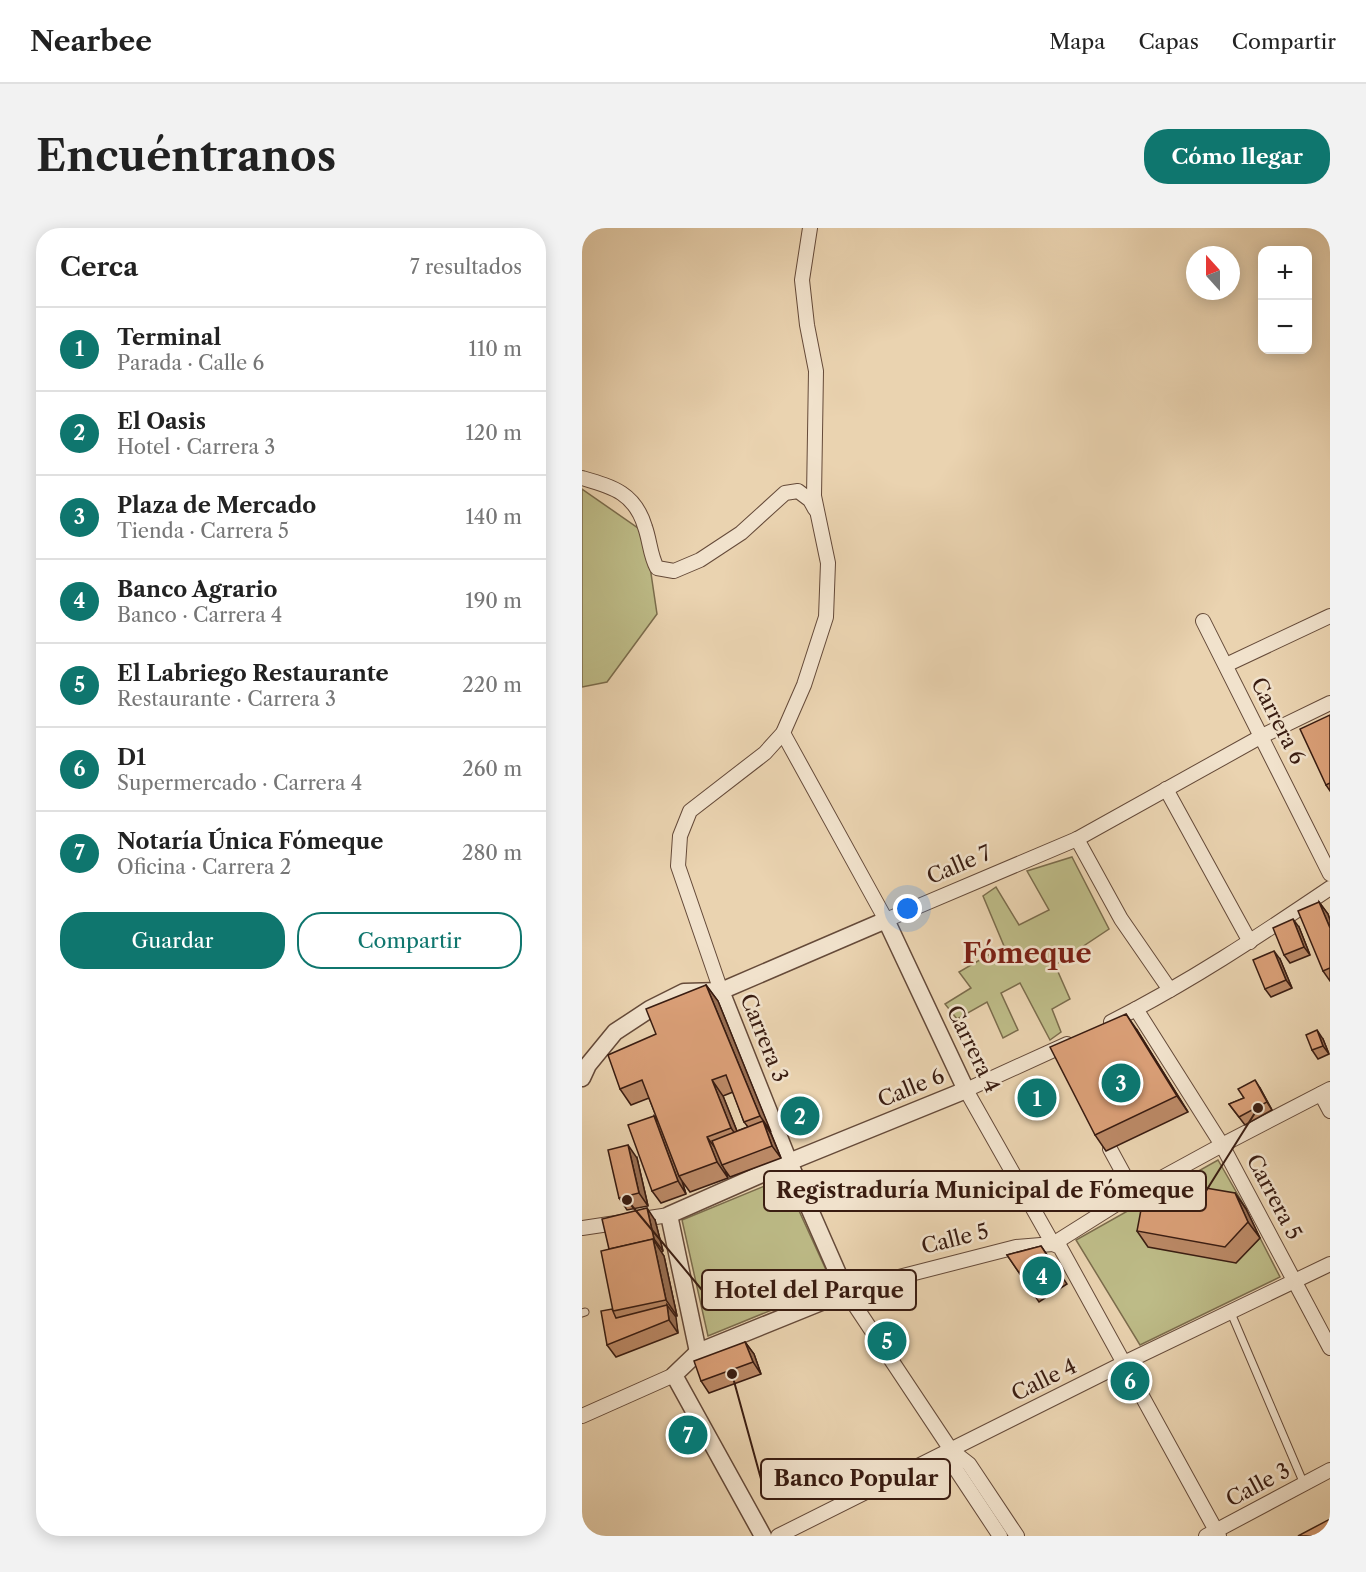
<!DOCTYPE html>
<html lang="es">
<meta charset="utf-8">
<style>
:root{--surface:#fff;--page:#f2f2f2;--text:#222;--muted:#767676;--line:#e0e0e0;--accent:#0f766e}
body{margin:0;font-family:"Libre Caslon Text",serif;background:var(--page);color:var(--text)}
.controls{position:absolute;right:18px;top:18px;display:grid;overflow:hidden;border-radius:12px;box-shadow:0 3px 15px #0003}
.controls button{width:54px;height:54px;display:grid;place-items:center;padding:0;border:0;border-bottom:2px solid var(--line);background:var(--surface);color:var(--text);font:30px sans-serif}
.compass{position:absolute;left:604px;top:18px;width:54px;height:54px;border-radius:50%;background:var(--surface);box-shadow:0 3px 15px #0003;rotate:339deg}
.you{position:absolute;left:326px;top:681px;width:21px;height:21px;margin:-15px;border:4px solid #fff;border-radius:50%;background:#1a73e8;box-shadow:0 0 0 9px #1a73e833}
.badge{display:grid;place-items:center;width:39px;height:39px;border-radius:50%;background:var(--accent);color:#fff;font-size:20px;font-weight:700}
.pin{position:absolute;translate:-50% -50%;border:3px solid #fff;box-shadow:0 2px 6px #0006}
.list{margin:0;padding:0;list-style:none}
h2{display:flex;justify-content:space-between;align-items:center;height:78px;margin:0;padding:0 24px;font-size:26px}
h2 small{font-size:20px;font-weight:400;color:var(--muted)}
.list li{display:grid;grid-template-columns:39px 1fr auto;gap:18px;align-items:center;box-sizing:border-box;height:84px;padding:0 24px;border-top:2px solid var(--line)}
.list b{display:block;font-size:22px;white-space:nowrap}
.list p{margin:0;font-size:20px;white-space:nowrap;color:var(--muted)}
.list em{font-size:20px;font-style:normal;color:var(--muted)}
.actions{display:flex;gap:12px;padding:18px 24px}
.actions a{flex:1;padding:14px 0;border:2px solid var(--accent);border-radius:24px;text-align:center;font-size:21px;color:var(--accent)}
.actions .main{background:var(--accent);color:#fff}
.map{position:relative;flex:none;width:748px;height:1308px;overflow:hidden;border-radius:24px}
header{display:flex;align-items:center;gap:36px;box-sizing:border-box;height:84px;padding:0 30px;background:var(--surface);border-bottom:2px solid var(--line)}
header strong{font-size:28px}
nav{display:flex;gap:33px;margin-inline-start:auto;font-size:21px}
.intro{display:flex;align-items:center;justify-content:space-between;box-sizing:border-box;height:144px;padding:0 36px}
h1{margin:0;font-size:42px}
.button{padding:15px 27px;border-radius:24px;background:var(--accent);color:#fff;font-size:21px;font-weight:700}
main{display:flex;gap:36px;padding:0 36px}
aside{flex:1;background:var(--surface);border-radius:24px;box-shadow:0 3px 15px #0003}
.map>svg:first-child{display:block}
.green{fill:#bdbb87;stroke:#7b6c4c;stroke-width:1.5}
.lines{fill:none;stroke-linecap:round;stroke-linejoin:round}
.service-casing{stroke:#654a39;stroke-width:9}
.minor-casing{stroke:#654a39;stroke-width:16}
.tertiary-casing{stroke:#654a39;stroke-width:19}
.service{stroke:#f1e2cc;stroke-width:7}
.minor{stroke:#f1e2cc;stroke-width:14}
.tertiary{stroke:#f1e2cc;stroke-width:16}
.wall{fill:#bb8966;stroke:#391c11;stroke-width:1.5;fill-rule:evenodd}
.shaded-wall{fill:#996f53;stroke:#391c11;stroke-width:1.5}
.building{fill:#da9f77;stroke:#391c11;stroke-width:1.5}
.labels{text-anchor:middle;stroke-width:5;stroke-linejoin:round;paint-order:stroke}
.street-label{font-size:21px;fill:#391c11;stroke:#f1e2cc}
.district-label{font-size:27px;font-weight:bold;fill:#7a1f14;stroke:#f1e2cc}
.leader{fill:none;stroke:#391c11;stroke-width:2}
.callout-dot{fill:#391c11;stroke:#f1e2cc;stroke-width:2}
.callout{fill:#f1e2cc;stroke:#391c11;stroke-width:2}
.callout-label{font-size:22px;text-anchor:middle;font-weight:bold;fill:#391c11}
</style>
<header>
<strong>Nearbee</strong>
<nav><a>Mapa</a><a>Capas</a><a>Compartir</a></nav>
</header>
<div class="intro"><h1>Encuéntranos</h1><a class="button">Cómo llegar</a></div>
<main>
<aside>
<h2>Cerca<small>7 resultados</small></h2>
<ul class="list">
<li><span class="badge">1</span><div><b>Terminal</b><p>Parada · Calle 6</p></div><em>110 m</em></li>
<li><span class="badge">2</span><div><b>El Oasis</b><p>Hotel · Carrera 3</p></div><em>120 m</em></li>
<li><span class="badge">3</span><div><b>Plaza de Mercado</b><p>Tienda · Carrera 5</p></div><em>140 m</em></li>
<li><span class="badge">4</span><div><b>Banco Agrario</b><p>Banco · Carrera 4</p></div><em>190 m</em></li>
<li><span class="badge">5</span><div><b>El Labriego Restaurante</b><p>Restaurante · Carrera 3</p></div><em>220 m</em></li>
<li><span class="badge">6</span><div><b>D1</b><p>Supermercado · Carrera 4</p></div><em>260 m</em></li>
<li><span class="badge">7</span><div><b>Notaría Única Fómeque</b><p>Oficina · Carrera 2</p></div><em>280 m</em></li>
</ul>
<div class="actions"><a class="main">Guardar</a><a>Compartir</a></div>
</aside>
<div class="map">
<svg width="748" height="1308" viewBox="0 0 748 1308">
<rect width="100%" height="100%" fill="#ead3b0"/>
<filter id="stains"><feTurbulence type="fractalNoise" baseFrequency=".00333" numOctaves="4"/><feColorMatrix values="0 0 0 0 .2 0 0 0 0 .09 0 0 0 0 .02 0 0 0 .5 -.17"/></filter>
<radialGradient id="worn" r=".72"><stop offset=".6" stop-color="#630" stop-opacity="0"/><stop offset="1" stop-color="#630" stop-opacity=".3"/></radialGradient>
<g class="green">
<polygon points="0,261 63,305 75,386 25,454 0,459"/>
<polygon points="490,629 527,701 473,737 488,771 470,781 479,804 468,812 438,755 419,765 436,802 421,810 405,774 375,791 363,776 389,760 377,744 422,718 401,668 414,659 437,697 467,682 445,643"/>
<polygon points="636,932 664,981 576,966 654,1035 678,1010 698,1049 558,1117 494,1012"/>
<polygon points="202,950 251,1057 126,1108 100,992"/>
</g>
<g class="lines">
<defs>
<g id="service">
<polyline points="0,1085 3,1084"/>
<polyline points="649,1085 722,1256"/>
</g>
<g id="minor">
<path d="M0,250c31,9 53,15 63,49 5,14 5,28 12,41l17,3 26,-11 41,-27 44,-40 13,-2 12,9 5,9"/>
<polyline points="621,393 748,646"/>
<polyline points="644,437 748,388"/>
<polyline points="201,505 304,692 495,611 680,508 748,475"/>
<polyline points="584,561 668,714"/>
<polyline points="495,611 539,691 588,762"/>
<polyline points="139,763 96,638 98,608 108,583 183,525 201,505 222,457 244,389 246,335 232,268 234,143 225,97 220,52 228,0"/>
<polyline points="554,781 640,917 748,1120"/>
<path d="M529,794c77,-39 148,-86 219,-134"/>
<polyline points="485,816 384,862 471,1016 478,1019 637,1308"/>
<polyline points="739,866 748,883"/>
<polyline points="528,921 552,965"/>
<polyline points="0,1000 87,987"/>
<polyline points="0,1188 92,1147"/>
<polyline points="369,1222 373,1240 418,1308"/>
<polyline points="196,1308 542,1135 748,1036"/>
<polyline points="435,1308 387,1236 369,1222 264,1064 313,1050 434,1019 471,1016 552,965 640,917 748,861"/>
<polyline points="624,1308 748,1242"/>
</g>
<g id="tertiary">
<polyline points="139,763 207,934 264,1064 116,1124 92,1147 181,1308"/>
<polyline points="0,850 6,837 33,804 68,781 102,764 139,763 304,692 384,862 207,934 87,987 116,1124"/>
</g>
</defs>
<use href="#service" class="service-casing"/>
<use href="#minor" class="minor-casing"/>
<use href="#tertiary" class="tertiary-casing"/>
<use href="#service" class="service"/>
<use href="#minor" class="minor"/>
<use href="#tertiary" class="tertiary"/>
</g>
<g class="wall">
<polygon points="748,487 748,563 744,557"/>
<polygon points="737,674 746,686 748,692 748,753 741,743"/>
<polygon points="717,699 728,727 708,735 702,727"/>
<polygon points="698,731 710,760 689,769 683,761"/>
<path d="M124,757l12,16 63,157 -51,19 -5,-7 3,8 -38,14 -8,-11 4,13 -25,9 -9,-12 2,-75 4,5 -9,-23 -18,7 -11,-16 36,-55zM151,864l11,30 4,5 -11,4 -14,-35z"/>
<polygon points="555,802 606,884 524,923 513,907"/>
<polygon points="741,811 747,826 736,831 730,822"/>
<polygon points="678,860 690,882 663,897 647,876 662,870"/>
<polygon points="55,930 66,978 45,982 37,970"/>
<polygon points="653,965 664,981 678,1010 654,1035 566,1019 555,1003"/>
<polygon points="73,992 81,1023 79,1024 82,1028 95,1088 93,1088 96,1105 34,1129 25,1117 31,1082 27,1021"/>
<polygon points="459,1018 485,1056 457,1074 425,1027"/>
<polygon points="163,1114 172,1126 179,1146 127,1165 119,1153"/>
</g>
<g class="shaded-wall">
<polygon points="737,674 746,686 748,692 748,700"/>
<polygon points="711,691 717,699 728,727 722,719"/>
<polygon points="692,723 698,731 710,760 704,752"/>
<polygon points="124,757 136,773 189,904 178,888"/>
<polygon points="544,786 555,802 606,884 595,868"/>
<polygon points="735,802 741,811 747,826 741,818"/>
<polygon points="130,852 141,868 160,916 149,900"/>
<polygon points="673,852 678,860 690,882 685,874"/>
<polygon points="72,888 81,900 97,948 100,953 104,966 96,953"/>
<polygon points="181,893 189,906 199,930 190,918"/>
<polygon points="125,909 137,925 140,937 143,942 146,950 135,934"/>
<polygon points="46,917 55,930 66,978 57,965"/>
<polygon points="653,965 664,981 678,1010 666,994"/>
<polygon points="65,980 73,992 81,1023 72,1011"/>
<polygon points="71,1011 82,1028 95,1088 84,1072"/>
<polygon points="85,1077 94,1089 96,1105 87,1092"/>
<polygon points="163,1114 172,1126 179,1146 171,1134"/>
</g>
<g class="building">
<polygon points="748,487 748,555 744,557 718,501"/>
<polygon points="737,674 748,700 748,740 741,743 716,683"/>
<polygon points="711,691 722,719 702,727 691,700"/>
<polygon points="692,723 704,752 683,761 671,732"/>
<polygon points="124,757 178,888 162,894 144,847 130,852 149,900 125,909 135,934 97,948 60,852 38,861 26,827 74,806 64,781"/>
<polygon points="544,786 595,868 513,907 468,819"/>
<polygon points="735,802 741,818 730,822 724,807"/>
<polygon points="673,852 685,874 657,889 647,876 662,870 656,861"/>
<polygon points="72,888 96,953 70,963 46,897"/>
<polygon points="181,893 190,918 140,937 130,913"/>
<polygon points="46,917 57,965 37,970 26,922"/>
<polygon points="565,950 653,965 666,994 643,1019 555,1003"/>
<polygon points="65,980 72,1011 27,1021 20,991"/>
<polygon points="71,1011 84,1072 31,1083 19,1023"/>
<polygon points="459,1018 476,1044 449,1062 425,1027"/>
<polygon points="85,1077 87,1092 25,1117 19,1083 30,1081 34,1090"/>
<polygon points="163,1114 171,1134 119,1153 112,1133"/>
<polygon points="748,1291 748,1308 716,1308"/>
</g>
<g class="labels">
<g class="street-label">
<text transform="translate(696 493) rotate(63)" y="7">Carrera 6</text>
<text transform="translate(377 637) rotate(-23)" y="7">Calle 7</text>
<text transform="translate(182 810) rotate(68)" y="7">Carrera 3</text>
<text transform="translate(391 821) rotate(64)" y="7">Carrera 4</text>
<text transform="translate(329 860) rotate(-22)" y="7">Calle 6</text>
<text transform="translate(692 969) rotate(62)" y="7">Carrera 5</text>
<text transform="translate(373 1011) rotate(-14)" y="7">Calle 5</text>
<text transform="translate(462 1152) rotate(-26)" y="7">Calle 4</text>
<text transform="translate(676 1257) rotate(-28)" y="7">Calle 3</text>
</g>
<g class="district-label">
<text x="445" y="735">Fómeque</text>
</g>
</g>
<path class="leader" d="M676 880L624 963M45 972L120 1062M150 1146L179 1251"/>
<g class="callout-dot">
<circle cx="676" cy="880" r="6"/>
<circle cx="45" cy="972" r="6"/>
<circle cx="150" cy="1146" r="6"/>
</g>
<g class="callout">
<rect x="182" y="943" width="442" height="40" rx="6"/>
<rect x="120" y="1042" width="214" height="40" rx="6"/>
<rect x="179" y="1231" width="189" height="40" rx="6"/>
</g>
<g class="callout-label">
<text x="403" y="970">Registraduría Municipal de Fómeque</text>
<text x="227" y="1070">Hotel del Parque</text>
<text x="274" y="1258">Banco Popular</text>
</g>
<rect width="100%" height="100%" filter="url(#stains)"/>
<rect width="100%" height="100%" fill="url(#worn)"/>
</svg>
<div class="controls">
<button>+</button>
<button>−</button>
</div>
<svg class="compass" viewBox="-18 -18 36 36"><path d="M0-13l5 13h-10z" fill="#e53935"/><path d="M0 13l5-13h-10z" fill="#767676"/></svg>
<div class="you"></div>
<div class="pin badge" style="left:455px;top:870px">1</div>
<div class="pin badge" style="left:218px;top:888px">2</div>
<div class="pin badge" style="left:539px;top:855px">3</div>
<div class="pin badge" style="left:460px;top:1048px">4</div>
<div class="pin badge" style="left:305px;top:1113px">5</div>
<div class="pin badge" style="left:548px;top:1153px">6</div>
<div class="pin badge" style="left:106px;top:1207px">7</div>
</div>
</main>
